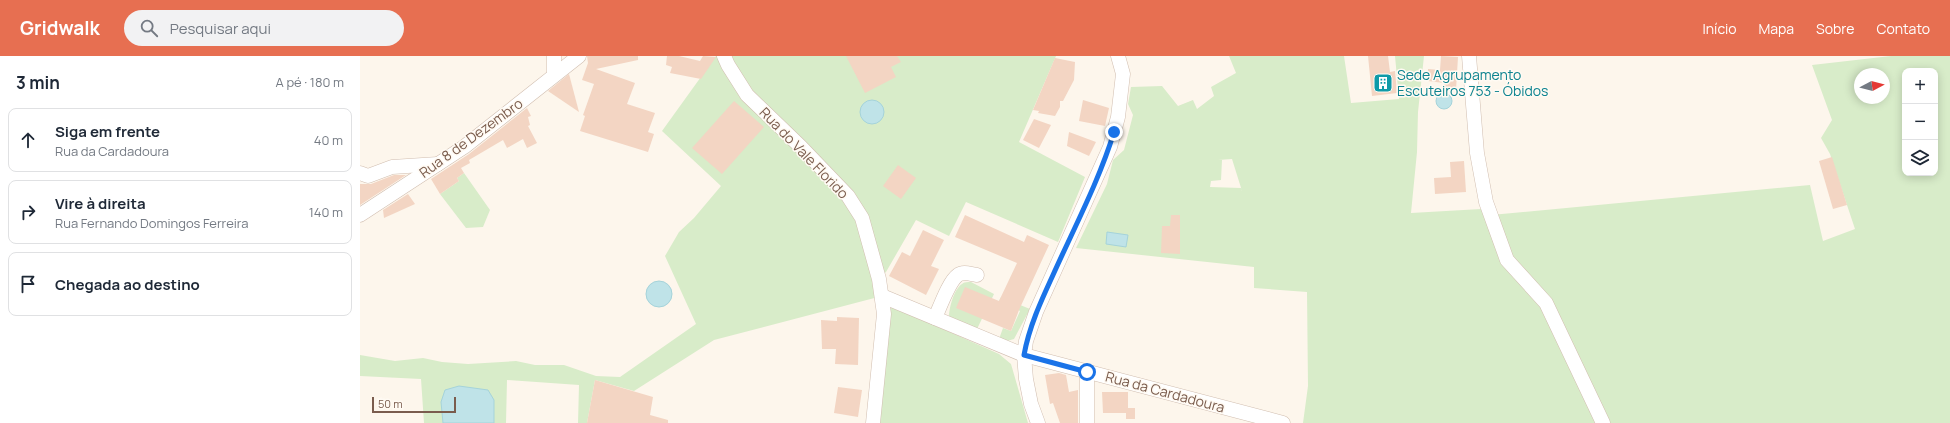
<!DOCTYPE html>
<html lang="pt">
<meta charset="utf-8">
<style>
:root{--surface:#fff;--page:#f2f2f3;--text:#1f2937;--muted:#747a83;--line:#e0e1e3;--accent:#e76f51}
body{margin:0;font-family:Manrope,sans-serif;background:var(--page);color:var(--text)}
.controls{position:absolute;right:12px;top:12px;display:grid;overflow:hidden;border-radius:8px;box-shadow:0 2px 10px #0003}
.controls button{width:36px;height:36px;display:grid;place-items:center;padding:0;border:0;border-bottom:1px solid var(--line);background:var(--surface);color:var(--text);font:20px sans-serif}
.compass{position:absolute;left:1494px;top:12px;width:36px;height:36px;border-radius:50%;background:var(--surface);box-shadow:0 2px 10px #0003;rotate:83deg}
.scale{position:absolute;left:12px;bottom:10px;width:84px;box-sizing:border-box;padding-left:4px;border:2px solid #7a5c4d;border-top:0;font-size:11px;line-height:14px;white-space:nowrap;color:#7a5c4d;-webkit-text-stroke:3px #fffaf3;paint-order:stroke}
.stop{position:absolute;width:12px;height:12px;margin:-9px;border:3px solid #1a73e8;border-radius:50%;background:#fff}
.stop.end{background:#1a73e8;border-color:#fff;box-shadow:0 1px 4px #0008}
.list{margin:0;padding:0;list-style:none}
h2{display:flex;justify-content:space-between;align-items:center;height:52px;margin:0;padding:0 16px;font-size:17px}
h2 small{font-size:13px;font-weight:400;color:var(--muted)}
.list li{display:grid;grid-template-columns:26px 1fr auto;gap:12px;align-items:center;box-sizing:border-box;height:64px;margin:0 8px 8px;padding:0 8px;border:1px solid var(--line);border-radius:8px}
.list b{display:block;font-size:15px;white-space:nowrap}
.list p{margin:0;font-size:13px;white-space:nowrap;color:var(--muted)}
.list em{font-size:13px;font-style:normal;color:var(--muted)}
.icon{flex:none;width:22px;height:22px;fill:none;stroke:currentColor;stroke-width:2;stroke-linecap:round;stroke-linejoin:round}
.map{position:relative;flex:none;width:1590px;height:367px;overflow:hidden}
header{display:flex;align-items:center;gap:24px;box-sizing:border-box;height:56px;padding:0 20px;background:var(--accent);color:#fff}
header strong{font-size:19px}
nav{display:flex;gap:22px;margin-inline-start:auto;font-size:14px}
.search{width:280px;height:36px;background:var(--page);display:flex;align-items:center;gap:10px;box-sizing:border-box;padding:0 14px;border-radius:22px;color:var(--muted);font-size:15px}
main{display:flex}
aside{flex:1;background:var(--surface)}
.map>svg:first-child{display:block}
.green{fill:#d8ecc9;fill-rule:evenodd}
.water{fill:#bfe3e8;stroke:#a5d3da}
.building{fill:#f3d5c3}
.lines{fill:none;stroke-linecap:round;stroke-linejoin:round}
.minor-casing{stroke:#d1beb0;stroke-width:15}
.minor{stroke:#fff;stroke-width:14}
.route{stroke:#1a73e8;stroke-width:5}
.labels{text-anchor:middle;stroke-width:3;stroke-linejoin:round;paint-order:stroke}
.culture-label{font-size:14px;fill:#0d838f;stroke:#fffaf3;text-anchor:start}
.street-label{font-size:14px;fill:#7a5c4d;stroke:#fffaf3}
</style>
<header>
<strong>Gridwalk</strong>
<div class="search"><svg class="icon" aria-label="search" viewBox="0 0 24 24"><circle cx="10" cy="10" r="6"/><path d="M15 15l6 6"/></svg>Pesquisar aqui</div>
<nav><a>Início</a><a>Mapa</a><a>Sobre</a><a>Contato</a></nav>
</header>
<main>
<aside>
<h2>3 min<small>A pé · 180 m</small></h2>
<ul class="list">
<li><svg class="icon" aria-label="ahead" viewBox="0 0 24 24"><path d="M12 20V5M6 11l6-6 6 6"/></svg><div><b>Siga em frente</b><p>Rua da Cardadoura</p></div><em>40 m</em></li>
<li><svg class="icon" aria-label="right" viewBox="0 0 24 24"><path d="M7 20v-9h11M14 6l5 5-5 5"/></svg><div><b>Vire à direita</b><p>Rua Fernando Domingos Ferreira</p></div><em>140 m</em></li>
<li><svg class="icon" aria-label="arrive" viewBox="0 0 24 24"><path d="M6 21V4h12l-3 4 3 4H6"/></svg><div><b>Chegada ao destino</b></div></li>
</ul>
</aside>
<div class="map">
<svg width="1590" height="367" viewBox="0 0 1590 367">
<rect width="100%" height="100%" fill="#fdf6ec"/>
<g class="green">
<polygon points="356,0 696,0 659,86 725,121 698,186 606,146 589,180 556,164 526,216 519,223 522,240 574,269 639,298 651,308 668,367 513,367 522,240 354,284 274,335 235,324 227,367 218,367 219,329 147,324 146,367 134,367 134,344 82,346 83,367 64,367 61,323 0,320 0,299 35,305 63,302 82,306 108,308 156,305 175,309 204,309 236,320 260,321 336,268 305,200 319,176 334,162 361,130 302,75"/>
<path d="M869,0h115l7,47 48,-4 -4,-43h29l-6,56 -1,40 -6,61 70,-4h8l2,6 319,-30 13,56 32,-12 -25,-75 -9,-16 11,-18 -20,-55 79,-9h59v367h-647l5,-37 -1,-94 -53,-4v-21l-178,-19 31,-64 6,-24 11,-10 9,-35 -5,-11 3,-17 31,-1 16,20 15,-6 4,9 17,-13 -3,-9 25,-14zM1545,15h30v102h-30zM1500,18h24v24h-24zM872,103l10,32 -1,-3 -31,-1 1,-6 10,-1 1,-20h-4z"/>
<polygon points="104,117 130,154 123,171 106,172 80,138 99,125 97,122"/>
<path d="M611,226l23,12 -17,35 -28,-12c0,-9 5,-28 13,-33 2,-2 6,-2 9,-2z"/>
<polygon points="641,241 670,253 654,283 647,285 639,283 643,272 651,275 660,255 639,245"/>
</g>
<g class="water">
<circle cx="1084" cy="45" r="8"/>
<circle cx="512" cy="56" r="12"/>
<polygon points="747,176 768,179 766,191 746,188"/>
<circle cx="299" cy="238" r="13"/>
<polygon points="99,330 128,334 134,344 134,367 83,367 81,346 85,334"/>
</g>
<g class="building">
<polygon points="227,0 278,0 278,4 236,13 275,27 267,48 295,57 288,76 294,78 288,96 220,75 225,60 223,59 234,28 222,24 228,7"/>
<polygon points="307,0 319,0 340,5 343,0 356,1 341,23 310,17 312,11 306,9"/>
<polygon points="486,0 537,0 541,6 531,11 536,21 505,37"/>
<polygon points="1008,0 1028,0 1030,16 1035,15 1037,37 1012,40"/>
<polygon points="1081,0 1098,1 1096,34 1084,33 1084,27 1068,25 1068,13 1080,14"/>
<polygon points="695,2 715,6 714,24 703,45 700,45 700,51 695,60 678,57 679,55 673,54"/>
<polygon points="209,18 219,56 188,35"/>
<polygon points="723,44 749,52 745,70 719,65"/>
<polygon points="374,45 404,71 362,118 332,92"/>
<polygon points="167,52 171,60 168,61 170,69 168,70 177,87 167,92 163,83 147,92 143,84 109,104 110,107 101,112 104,117 97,122 99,125 80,138 71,123 109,98"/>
<polygon points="674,63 691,69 679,92 663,84"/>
<polygon points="709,76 736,86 729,100 707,90"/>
<polygon points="1472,101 1487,149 1473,153 1459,105"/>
<polygon points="1104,105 1106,136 1075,138 1074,122 1091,121 1090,106"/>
<polygon points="538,109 556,122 541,143 523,130"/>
<polygon points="34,119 46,119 0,149 0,128 11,128"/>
<polygon points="48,138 55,148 24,162 23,154"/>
<polygon points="605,159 664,186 667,179 689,189 659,254 651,275 596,252 605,231 639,245 657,207 595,181"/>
<polygon points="811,159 820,159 820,198 801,197 802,170 810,170"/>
<polygon points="563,174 584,184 571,210 579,213 566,239 529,220 542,196 550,200"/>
<polygon points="477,261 499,262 498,309 475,308 476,293 462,293 461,264 477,265"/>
<polygon points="699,317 706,319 709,336 718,334 718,367 700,367 693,347 690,348 685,319"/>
<polygon points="235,324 293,341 290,359 308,364 308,367 227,367"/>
<polygon points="478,331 502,334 498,361 474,357"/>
<polygon points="742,336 768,336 768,352 775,352 775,363 766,363 766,357 743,357"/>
</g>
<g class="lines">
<defs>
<g id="minor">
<polyline points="364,0 368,9 387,39 441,91 488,140 502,162 519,223 524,258 513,367"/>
<polyline points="1109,0 1117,97 1126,146 1147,204 1186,247 1243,367"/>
<polyline points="194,19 194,0"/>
<polyline points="0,117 8,120 32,111 78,108"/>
<polyline points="0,159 104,91 219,0"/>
<polyline points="522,240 664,299 923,367"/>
<path d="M575,262c5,-11 14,-37 23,-43 5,-4 12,-1 19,0"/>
<polyline points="727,316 727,367"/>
<polyline points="678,367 671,348 666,323 664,299 666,285 676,256 750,91 758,61 763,18 758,0"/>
</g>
</defs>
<use href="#minor" class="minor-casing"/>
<use href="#minor" class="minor"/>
</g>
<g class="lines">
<path class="route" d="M727,316l-63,-17c5,-28 17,-54 29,-80 21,-47 46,-94 61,-143"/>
</g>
<defs>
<symbol id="building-square" viewBox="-11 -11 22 22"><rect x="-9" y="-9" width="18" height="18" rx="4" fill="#0f9aa8" stroke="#fffaf3"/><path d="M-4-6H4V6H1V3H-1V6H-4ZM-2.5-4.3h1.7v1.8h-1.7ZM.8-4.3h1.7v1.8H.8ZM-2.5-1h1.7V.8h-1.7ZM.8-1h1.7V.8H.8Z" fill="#fff"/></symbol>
</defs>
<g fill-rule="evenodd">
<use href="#building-square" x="1012" y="16" width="22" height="22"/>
</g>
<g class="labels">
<g class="culture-label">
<text x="1037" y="24">Sede Agrupamento<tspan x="1037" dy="16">Escuteiros 753 - Óbidos</tspan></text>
</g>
<g class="street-label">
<text transform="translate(111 82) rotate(-36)" y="5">Rua 8 de Dezembro</text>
<text transform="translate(444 97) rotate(46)" y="5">Rua do Vale Florido</text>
<text transform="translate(805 336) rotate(15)" y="5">Rua da Cardadoura</text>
</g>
</g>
</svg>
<div class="controls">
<button>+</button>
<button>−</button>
<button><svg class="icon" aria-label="layers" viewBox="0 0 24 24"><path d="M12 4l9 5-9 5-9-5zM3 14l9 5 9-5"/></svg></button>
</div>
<svg class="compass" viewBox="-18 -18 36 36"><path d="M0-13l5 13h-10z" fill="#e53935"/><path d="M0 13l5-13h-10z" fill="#747a83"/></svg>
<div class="scale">50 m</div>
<div class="stop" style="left:727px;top:316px"></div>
<div class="stop end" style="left:754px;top:76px"></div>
</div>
</main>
